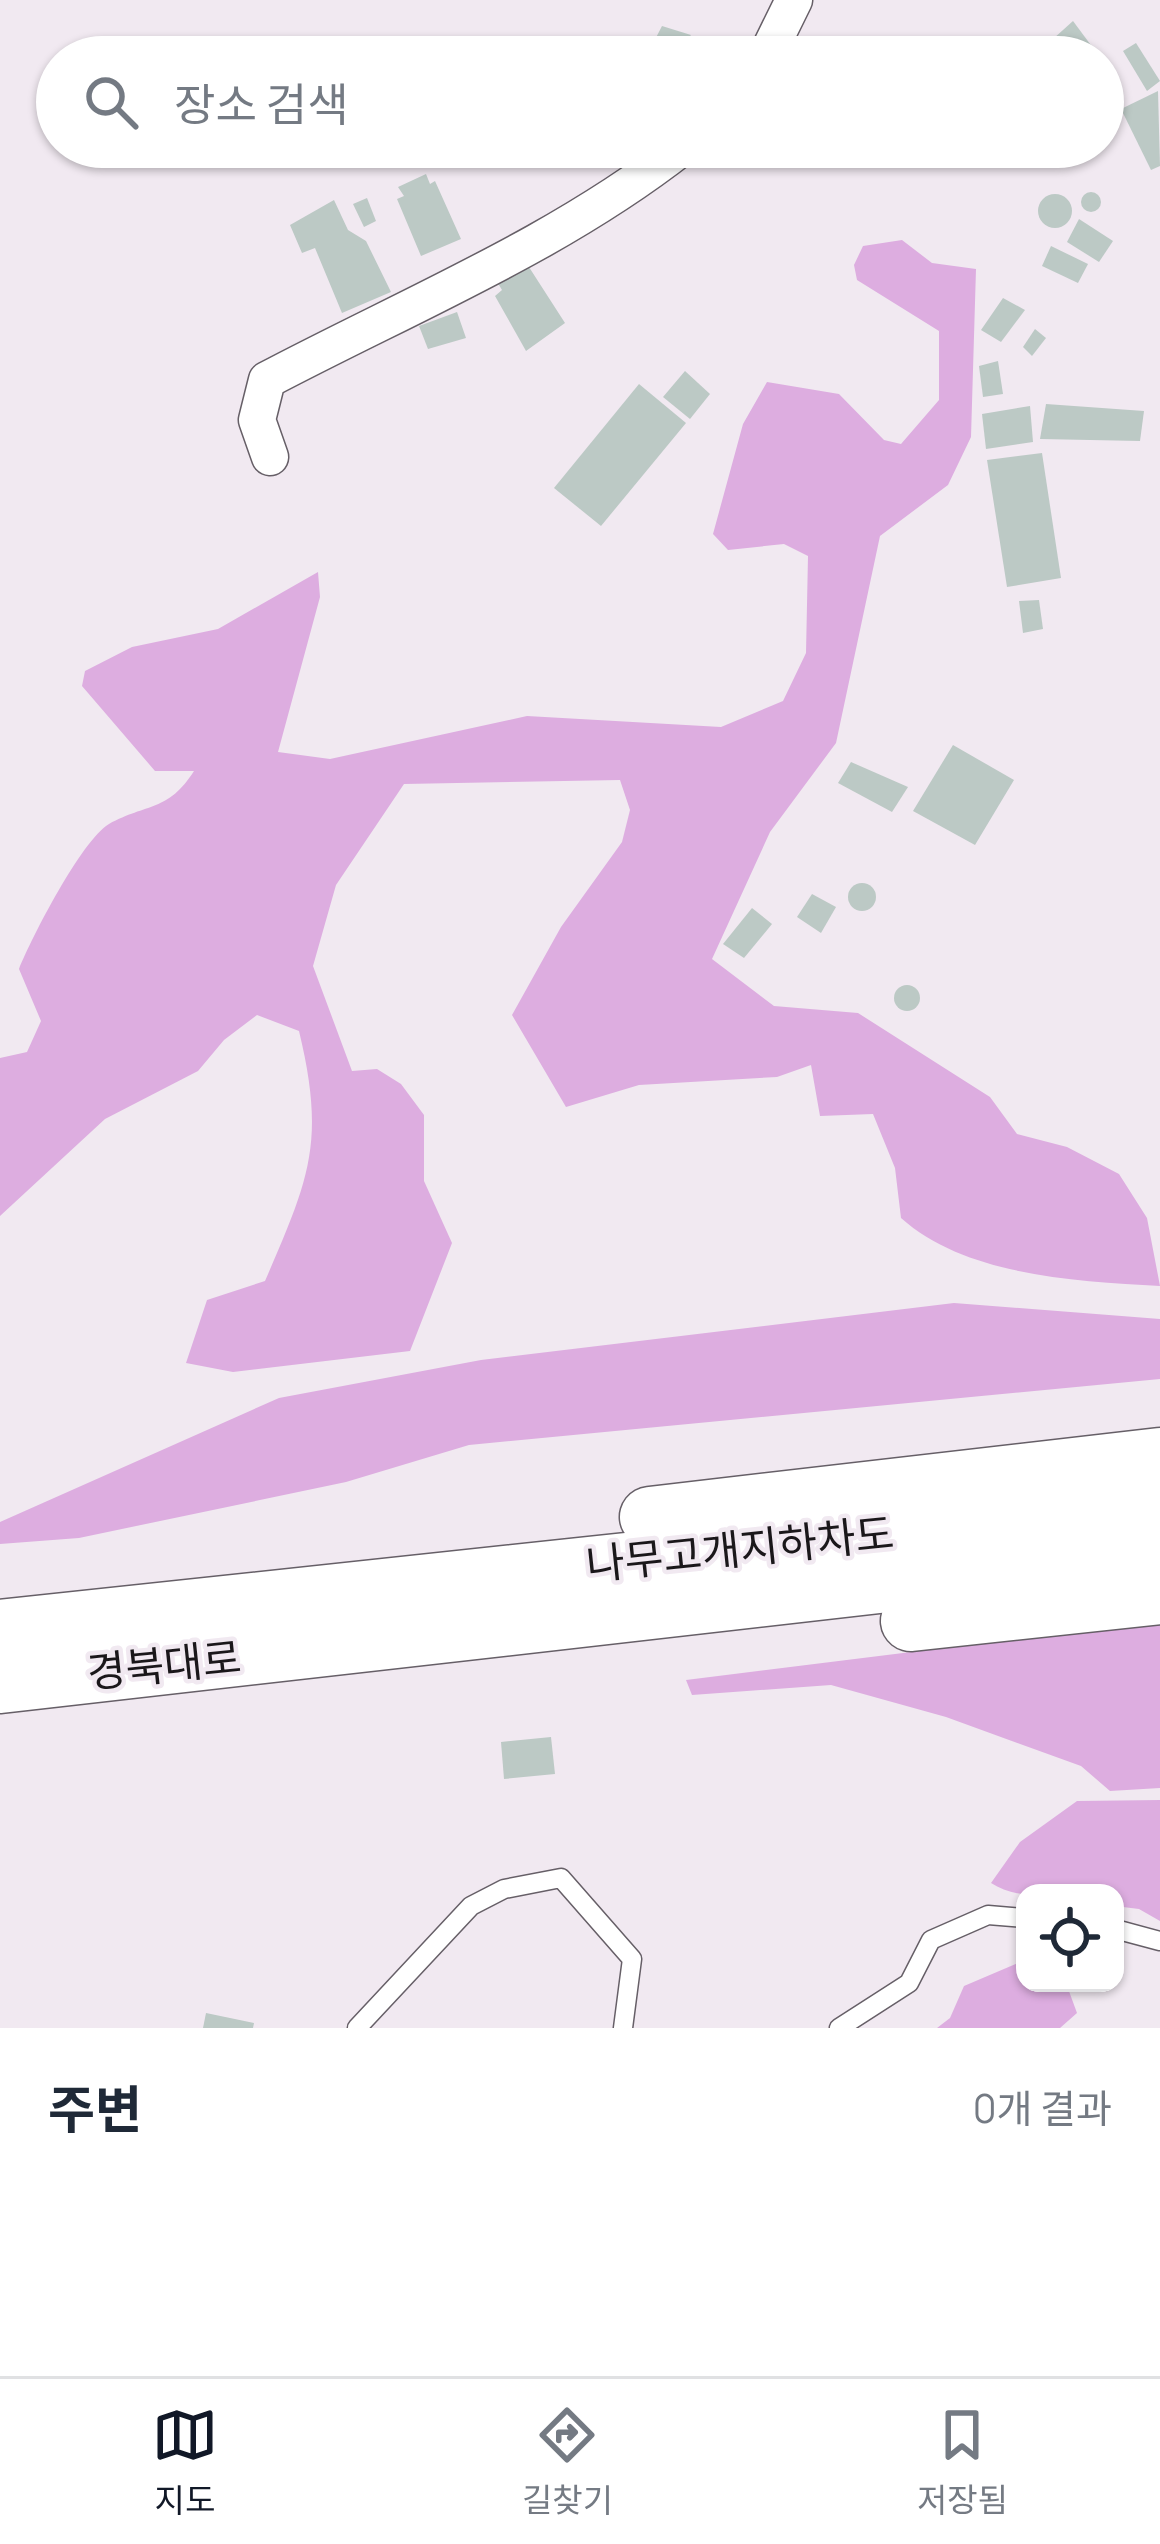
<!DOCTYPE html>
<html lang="ko">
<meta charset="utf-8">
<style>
:root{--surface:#fff;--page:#f2f2f3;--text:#1f2937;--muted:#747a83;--line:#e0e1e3;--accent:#111827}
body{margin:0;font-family:Manrope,"Noto Sans KR",sans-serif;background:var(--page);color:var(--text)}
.controls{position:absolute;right:36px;bottom:36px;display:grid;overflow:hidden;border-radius:24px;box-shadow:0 3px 9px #0004}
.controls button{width:108px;height:108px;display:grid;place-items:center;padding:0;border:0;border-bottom:3px solid var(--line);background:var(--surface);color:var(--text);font:60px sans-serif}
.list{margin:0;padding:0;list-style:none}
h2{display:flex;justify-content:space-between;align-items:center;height:156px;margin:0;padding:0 48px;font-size:51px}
h2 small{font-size:39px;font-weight:400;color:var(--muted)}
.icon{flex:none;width:66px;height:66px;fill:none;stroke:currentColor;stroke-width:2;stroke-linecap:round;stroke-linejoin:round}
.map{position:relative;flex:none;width:1160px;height:2028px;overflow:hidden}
.search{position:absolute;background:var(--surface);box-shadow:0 3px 9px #0004;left:36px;right:36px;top:36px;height:132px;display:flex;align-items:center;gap:30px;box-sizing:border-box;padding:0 42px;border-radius:66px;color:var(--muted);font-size:45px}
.sheet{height:348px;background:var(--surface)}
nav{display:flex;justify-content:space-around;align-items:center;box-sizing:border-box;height:168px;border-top:3px solid var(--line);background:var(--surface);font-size:33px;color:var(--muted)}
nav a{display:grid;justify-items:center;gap:6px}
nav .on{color:var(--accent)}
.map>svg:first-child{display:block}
.green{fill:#ddade0}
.building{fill:#bcc9c5}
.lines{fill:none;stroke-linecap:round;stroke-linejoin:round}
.service-casing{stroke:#665f67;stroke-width:21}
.minor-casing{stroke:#665f67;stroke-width:39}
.trunk-casing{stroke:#665f67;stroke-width:63}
.service{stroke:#fff;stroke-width:18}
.minor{stroke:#fff;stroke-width:36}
.trunk{stroke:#fff;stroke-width:60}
.labels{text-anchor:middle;stroke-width:9;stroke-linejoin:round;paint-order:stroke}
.street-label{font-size:42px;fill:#1a171a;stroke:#f1e9f1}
</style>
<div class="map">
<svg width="1160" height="2028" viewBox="0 0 1160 2028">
<rect width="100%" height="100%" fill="#f1e9f1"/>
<g class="green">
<path d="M902,240l30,23 44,6 -5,168 -23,48 -68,51 -44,207 -66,89 -58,127 62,47 84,7 132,84 27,37 50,13 52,27 28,44 13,68c-85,-5 -194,-10 -259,-68l-6,-50 -22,-54 -53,2 -9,-51 -34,12 -138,8 -73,22 -54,-92 49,-88 61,-85 8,-32 -10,-30 -216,4 -68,101 -23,81 39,105 25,-2 24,15 23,31v66l28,62 -42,108 -177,21 -47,-9 21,-63 58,-19c44,-102 61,-138 34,-250l-42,-16 -33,25 -26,31 -93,48 -105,97v-158l27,-6 14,-31 -22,-52c13,-32 62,-128 90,-145 38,-21 59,-12 85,-53h-39l-73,-85 3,-15 47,-24 86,-18 100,-57 2,25 -42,155 52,7 197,-43 194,11 62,-26 23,-48 2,-97 -24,-12 -56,6 -15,-16 30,-110 24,-42 72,12 45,46 17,4 38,-44v-69l-82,-51 -3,-15 9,-19z"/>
<polygon points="954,1303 1160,1319 1160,1379 469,1445 346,1482 79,1538 0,1544 0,1522 279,1398 481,1360"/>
<polygon points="1160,1621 1160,1788 1110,1791 1081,1766 946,1717 831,1685 692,1695 686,1680"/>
<path d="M1160,1800v121l-21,-12 -24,-3v-13c-42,0 -92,11 -124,-10l29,-41 57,-41z"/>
<polygon points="1025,1960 1025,1983 1066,1983 1077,2013 1060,2028 937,2028 950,2018 964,1986"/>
</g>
<g class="building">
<polygon points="1073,21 1096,52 1089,57 1033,57"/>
<polygon points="662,26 691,35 686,41 711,49 707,57 646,57"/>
<polygon points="1136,43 1160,81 1147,91 1123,51"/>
<polygon points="1158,91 1160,166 1151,170 1121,109"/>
<polygon points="426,174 430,184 435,181 461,239 421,256 397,199 404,196 398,187"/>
<circle cx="1091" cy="202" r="10"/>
<circle cx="1055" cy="211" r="17"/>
<polygon points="367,198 376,221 364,227 353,204"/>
<polygon points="334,200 348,230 366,241 391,292 342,313 315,248 302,253 290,225"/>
<polygon points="1079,219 1113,241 1099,262 1067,242"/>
<polygon points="1051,246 1088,264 1078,283 1042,266"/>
<polygon points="527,264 565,323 526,351 495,296 502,290 496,280"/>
<polygon points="1003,298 1025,310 1001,342 981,330"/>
<polygon points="457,312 466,338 428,349 419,326"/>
<polygon points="1035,329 1046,338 1032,356 1023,347"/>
<polygon points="998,361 1003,394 983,397 979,366"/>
<polygon points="685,371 710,394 690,419 663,397"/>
<polygon points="639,384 686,423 601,526 554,488"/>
<polygon points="1046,404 1144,411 1140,441 1040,439"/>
<polygon points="1030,406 1033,442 986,449 982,414"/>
<polygon points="1042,453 1061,578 1007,587 987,460"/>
<polygon points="1039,600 1043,629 1023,633 1019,601"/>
<polygon points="953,745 1014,780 975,845 913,811"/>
<polygon points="851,762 908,787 892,812 838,783"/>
<circle cx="862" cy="897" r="14"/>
<polygon points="812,894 836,907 821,933 797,917"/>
<polygon points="752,908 772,924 744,958 723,944"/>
<circle cx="907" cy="998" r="13"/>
<polygon points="551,1737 555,1774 504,1779 501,1742"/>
<polygon points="206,2013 254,2023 253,2028 203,2028"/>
</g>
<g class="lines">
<defs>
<g id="service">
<polyline points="1115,1929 1160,1941"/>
<polyline points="357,2028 471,1906 504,1889 561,1878 632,1959 623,2028"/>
<polyline points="839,2028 909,1983 931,1940 988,1915 1025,1918"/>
</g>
<g id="minor">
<polyline points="766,57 794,0"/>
<path d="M270,457l-13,-37 10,-40c140,-74 290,-135 415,-233"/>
</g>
<g id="trunk">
<polyline points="650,1517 1160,1458"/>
<polyline points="911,1621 1160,1594"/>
<polyline points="0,1630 1160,1506"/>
<polyline points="0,1683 1160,1551"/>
</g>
</defs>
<use href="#service" class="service-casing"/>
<use href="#minor" class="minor-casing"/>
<use href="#trunk" class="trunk-casing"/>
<use href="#service" class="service"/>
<use href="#minor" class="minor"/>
<use href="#trunk" class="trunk"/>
</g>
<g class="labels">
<g class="street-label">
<text transform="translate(740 1549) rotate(-6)" y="15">나무고개지하차도</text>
<text transform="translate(164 1665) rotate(-6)" y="15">경북대로</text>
</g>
</g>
</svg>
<div class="controls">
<button><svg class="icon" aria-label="locate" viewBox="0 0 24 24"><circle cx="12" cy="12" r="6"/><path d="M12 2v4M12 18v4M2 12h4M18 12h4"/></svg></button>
</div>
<div class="search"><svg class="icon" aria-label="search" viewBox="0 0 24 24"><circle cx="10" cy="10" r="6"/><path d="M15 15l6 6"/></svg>장소 검색</div>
</div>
<section class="sheet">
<h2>주변<small>0개 결과</small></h2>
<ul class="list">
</ul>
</section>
<nav>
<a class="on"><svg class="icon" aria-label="map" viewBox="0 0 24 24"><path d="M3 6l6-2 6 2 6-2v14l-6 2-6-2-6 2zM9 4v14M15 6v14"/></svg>지도</a>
<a><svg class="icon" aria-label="directions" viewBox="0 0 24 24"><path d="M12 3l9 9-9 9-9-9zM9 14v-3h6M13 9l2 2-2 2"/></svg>길찾기</a>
<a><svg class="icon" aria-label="saved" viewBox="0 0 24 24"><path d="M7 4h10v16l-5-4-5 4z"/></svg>저장됨</a>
</nav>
